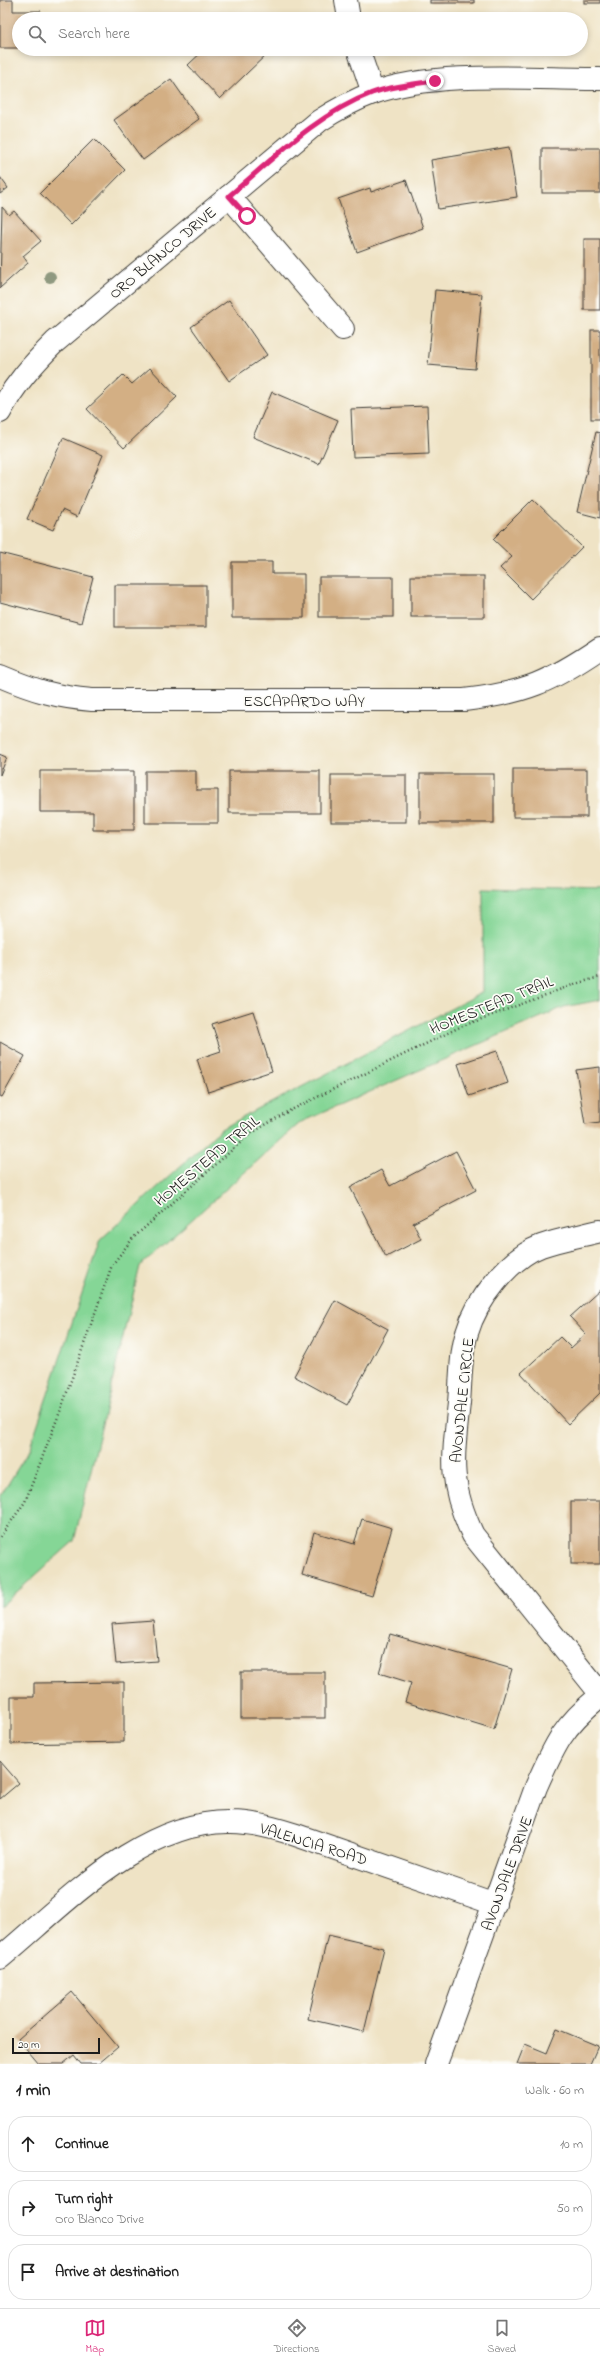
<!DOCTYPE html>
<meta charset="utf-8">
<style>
:root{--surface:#fff;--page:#f6f6f6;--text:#222;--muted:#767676;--line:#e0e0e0;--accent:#db2777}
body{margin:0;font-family:"Indie Flower",sans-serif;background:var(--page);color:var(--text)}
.scale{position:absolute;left:12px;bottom:10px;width:88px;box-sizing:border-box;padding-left:4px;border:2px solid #1c1c1c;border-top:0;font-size:11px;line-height:14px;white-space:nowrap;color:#1c1c1c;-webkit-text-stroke:3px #fdfcf7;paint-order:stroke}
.stop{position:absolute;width:12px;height:12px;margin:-9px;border:3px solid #db2777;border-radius:50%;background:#fff}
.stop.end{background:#db2777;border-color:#fff;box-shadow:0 1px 4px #0008}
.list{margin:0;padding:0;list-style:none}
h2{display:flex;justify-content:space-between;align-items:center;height:52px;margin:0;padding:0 16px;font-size:17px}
h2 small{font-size:13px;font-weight:400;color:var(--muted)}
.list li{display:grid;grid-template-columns:26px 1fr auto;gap:12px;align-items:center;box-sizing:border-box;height:56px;margin:0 8px 8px;padding:0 8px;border:1px solid var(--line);border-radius:16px}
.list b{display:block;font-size:15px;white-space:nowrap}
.list p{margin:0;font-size:13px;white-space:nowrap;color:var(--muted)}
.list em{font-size:13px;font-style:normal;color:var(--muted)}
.icon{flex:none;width:22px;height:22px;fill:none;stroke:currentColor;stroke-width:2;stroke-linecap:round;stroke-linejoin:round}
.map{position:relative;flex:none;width:600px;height:2064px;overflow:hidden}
.search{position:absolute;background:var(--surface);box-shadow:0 2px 6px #0003;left:12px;right:12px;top:12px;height:44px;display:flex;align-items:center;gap:10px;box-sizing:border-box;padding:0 14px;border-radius:22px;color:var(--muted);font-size:15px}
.sheet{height:244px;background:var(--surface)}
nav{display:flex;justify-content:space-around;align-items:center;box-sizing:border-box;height:56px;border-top:1px solid var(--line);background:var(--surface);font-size:11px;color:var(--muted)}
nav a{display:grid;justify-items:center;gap:2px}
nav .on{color:var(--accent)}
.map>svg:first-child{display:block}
.green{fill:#85d696;stroke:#507959}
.building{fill:#d3af84}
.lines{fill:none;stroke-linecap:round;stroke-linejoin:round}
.street-casing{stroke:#3c3a35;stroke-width:24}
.secondary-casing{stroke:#3c3a35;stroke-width:24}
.path{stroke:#3c3a35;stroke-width:2.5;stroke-dasharray:1 3;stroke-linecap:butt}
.street{stroke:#fff;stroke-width:22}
.secondary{stroke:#fff;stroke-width:22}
.tree{fill:#8f9980}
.route{stroke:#db2777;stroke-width:5}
.labels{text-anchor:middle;stroke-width:3.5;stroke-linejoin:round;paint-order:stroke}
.street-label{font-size:16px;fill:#1c1c1c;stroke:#fdfcf7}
</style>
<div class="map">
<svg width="600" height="2064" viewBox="0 0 600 2064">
<rect width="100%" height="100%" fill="#fdfcf7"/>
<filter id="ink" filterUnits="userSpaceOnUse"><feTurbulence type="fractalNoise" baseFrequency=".025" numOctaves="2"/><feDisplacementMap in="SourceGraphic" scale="8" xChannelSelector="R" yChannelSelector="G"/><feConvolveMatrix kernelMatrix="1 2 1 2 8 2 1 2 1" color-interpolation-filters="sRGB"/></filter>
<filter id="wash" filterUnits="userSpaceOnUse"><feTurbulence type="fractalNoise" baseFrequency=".012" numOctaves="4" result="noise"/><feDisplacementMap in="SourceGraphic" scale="16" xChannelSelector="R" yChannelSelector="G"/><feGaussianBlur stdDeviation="0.9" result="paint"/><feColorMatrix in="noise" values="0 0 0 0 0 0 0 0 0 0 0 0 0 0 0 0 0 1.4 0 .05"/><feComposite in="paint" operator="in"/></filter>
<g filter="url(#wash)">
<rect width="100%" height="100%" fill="#efe3c5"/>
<polygon class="green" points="483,888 600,891 600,1000 564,1007 301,1122 140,1266 74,1541 0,1607 0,1497 29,1450 100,1240 221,1129 483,992"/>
<g id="blocks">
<g class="building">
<polygon points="0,0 13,0 13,11 41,11 41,19 19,19 19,48 0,48"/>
<rect x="430" y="0" width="44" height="3"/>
<rect x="584" y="0" width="16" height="3"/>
<polygon points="205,49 268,49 270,51 220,99 188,65"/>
<polygon points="171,79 199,119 143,160 114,120"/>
<polygon points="94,139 125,170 71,225 40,193"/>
<polygon points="509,147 517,197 438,209 431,160"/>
<rect x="542" y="148" width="58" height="45"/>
<polygon points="0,177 8,188 0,194"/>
<polygon points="406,180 423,228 357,252 338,199 370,188 371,192"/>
<polygon points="2,207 9,215 14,211 41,241 23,256 28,263 0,288"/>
<rect x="584" y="239" width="16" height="71"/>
<polygon points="435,290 482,294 475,369 428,365"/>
<polygon points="229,300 267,355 229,381 191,327"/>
<rect x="591" y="330" width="9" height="89"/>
<polygon points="150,368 177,397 124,448 87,409 123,375 132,384"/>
<polygon points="272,392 338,420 319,464 253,437"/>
<polygon points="427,406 429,454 353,457 351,409"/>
<polygon points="596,432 600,433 600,518 577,512"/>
<polygon points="63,438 103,455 77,517 62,510 53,530 27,519"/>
<polygon points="533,499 582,547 531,599 500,568 512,557 493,539"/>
<polygon points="0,553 93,577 81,623 0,602"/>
<polygon points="232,562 272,562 272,574 304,574 304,618 232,618"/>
<rect x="411" y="576" width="73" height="41"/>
<rect x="319" y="577" width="74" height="40"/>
<rect x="115" y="585" width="91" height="42"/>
<polygon points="0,754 7,757 0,775"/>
<rect x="513" y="769" width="74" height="48"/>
<polygon points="40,771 134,771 134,830 93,830 93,812 40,812"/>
<polygon points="145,771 196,771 196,790 218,790 218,823 145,823"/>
<rect x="229" y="771" width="91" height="42"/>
<rect x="420" y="774" width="74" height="49"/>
<rect x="331" y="775" width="75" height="47"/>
<polygon points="253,1011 272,1071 208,1092 197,1059 221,1051 212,1024"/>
<polygon points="0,1042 25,1056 2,1097 0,1096"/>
<polygon points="497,1051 508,1083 469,1096 458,1064"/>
<polygon points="600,1067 600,1122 585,1124 576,1070"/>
<polygon points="456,1151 476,1190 413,1223 421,1239 386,1257 350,1187 381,1170 390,1186"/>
<polygon points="600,1290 600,1393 568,1424 521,1373 560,1337 571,1348 586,1334 570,1317"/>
<polygon points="335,1300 388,1329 347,1405 294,1376"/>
<rect x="571" y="1501" width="29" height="63"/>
<polygon points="362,1519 392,1528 372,1596 302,1575 314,1532 354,1544"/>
<polygon points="153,1621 157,1661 116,1664 112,1624"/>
<polygon points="390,1634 512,1669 494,1729 405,1702 411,1683 379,1673"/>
<rect x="241" y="1672" width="84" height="46"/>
<polygon points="124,1682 124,1742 11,1744 11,1697 34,1697 34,1683"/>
<polygon points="0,1761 19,1783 0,1799"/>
<polygon points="328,1935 384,1948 364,2032 308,2019"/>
<polygon points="72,1992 118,2047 98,2064 81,2064 74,2055 63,2064 39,2064 18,2039"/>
<polygon points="557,2029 598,2046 590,2064 517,2064 525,2044 547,2053"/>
</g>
</g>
</g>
<g filter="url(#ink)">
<use href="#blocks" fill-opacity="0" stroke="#3c3a35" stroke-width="1"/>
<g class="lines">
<defs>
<g id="street">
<polyline points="346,0 349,19"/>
<polyline points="358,49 373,93"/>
<polyline points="229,196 343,329"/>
<path d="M0,676c33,14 56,21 92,24h372c61,-7 86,-18 136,-52"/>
<path d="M600,1231c-20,5 -40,8 -59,15 -32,12 -65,55 -74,87 -7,22 -6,48 -8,70 -6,55 -11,80 14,132l127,158"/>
<path d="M0,1958c64,-53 142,-138 231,-136 23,0 44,6 65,13l199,69"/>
<path d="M436,2064l100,-277c19,-43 27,-61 64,-91"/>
</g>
<path id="secondary" d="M0,412c14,-27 33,-48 55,-70l264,-221c17,-11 35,-21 54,-28 65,-23 158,-14 227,-14"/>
</defs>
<use href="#street" class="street-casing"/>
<use href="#secondary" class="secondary-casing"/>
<polyline class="path" points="0,1537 25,1502 61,1409 112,1265 133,1238 250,1134 287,1112 460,1027 575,984 600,977"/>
<use href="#street" class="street"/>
<use href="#secondary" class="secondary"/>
</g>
<circle class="tree" cx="50" cy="277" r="6"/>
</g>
<g class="lines" filter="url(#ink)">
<path class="route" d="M247,216l-18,-20c45,-38 88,-82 143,-103 20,-7 42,-9 63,-12"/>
</g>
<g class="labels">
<g class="street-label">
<text transform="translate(162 252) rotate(-40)" y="6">ORO BLANCO DRIVE</text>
<text x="304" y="706">ESCAPARDO WAY</text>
<text transform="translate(491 1004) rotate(-22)" y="6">HOMESTEAD TRAIL</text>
<text transform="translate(206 1160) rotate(-40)" y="6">HOMESTEAD TRAIL</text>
<text transform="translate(461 1400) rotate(-84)" y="6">AVONDALE CIRCLE</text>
<text transform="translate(314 1843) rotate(17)" y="6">VALENCIA ROAD</text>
<text transform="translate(506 1873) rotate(-70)" y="6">AVONDALE DRIVE</text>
</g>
</g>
</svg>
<div class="scale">20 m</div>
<div class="stop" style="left:247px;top:216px"></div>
<div class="stop end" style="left:435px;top:81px"></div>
<div class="search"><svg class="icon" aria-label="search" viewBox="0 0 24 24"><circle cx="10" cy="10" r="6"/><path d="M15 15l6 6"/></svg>Search here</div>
</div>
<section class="sheet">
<h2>1 min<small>Walk · 60 m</small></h2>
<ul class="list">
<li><svg class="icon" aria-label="ahead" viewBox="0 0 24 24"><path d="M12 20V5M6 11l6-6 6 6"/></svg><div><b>Continue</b></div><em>10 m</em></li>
<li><svg class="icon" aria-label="right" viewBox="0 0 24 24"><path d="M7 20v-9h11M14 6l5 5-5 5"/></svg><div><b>Turn right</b><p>Oro Blanco Drive</p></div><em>50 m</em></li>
<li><svg class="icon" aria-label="arrive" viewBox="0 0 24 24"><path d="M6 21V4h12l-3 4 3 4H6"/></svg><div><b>Arrive at destination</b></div></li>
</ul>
</section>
<nav>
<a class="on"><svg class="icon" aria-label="map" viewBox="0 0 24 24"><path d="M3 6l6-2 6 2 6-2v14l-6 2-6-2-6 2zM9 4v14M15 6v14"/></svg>Map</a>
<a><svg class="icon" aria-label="directions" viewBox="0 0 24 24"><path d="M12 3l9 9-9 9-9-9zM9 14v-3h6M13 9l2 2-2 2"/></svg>Directions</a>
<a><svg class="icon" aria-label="saved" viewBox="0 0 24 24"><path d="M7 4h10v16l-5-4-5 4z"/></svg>Saved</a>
</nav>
